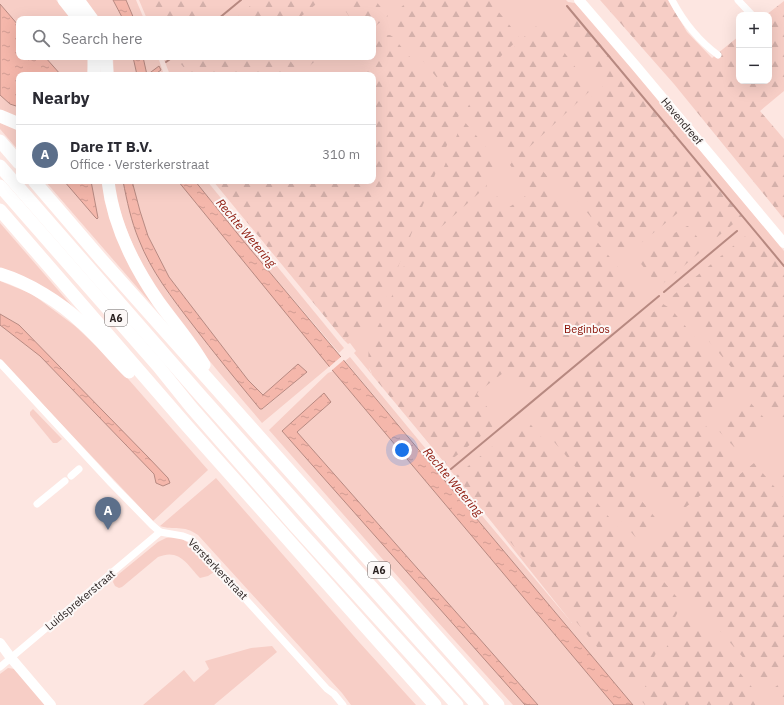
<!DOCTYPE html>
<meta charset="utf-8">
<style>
:root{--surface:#fff;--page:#f7f7f7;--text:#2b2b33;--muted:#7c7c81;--line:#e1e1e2;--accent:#db2777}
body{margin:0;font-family:"IBM Plex Sans",sans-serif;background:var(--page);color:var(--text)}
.controls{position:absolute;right:12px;top:12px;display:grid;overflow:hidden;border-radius:8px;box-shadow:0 4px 16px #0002}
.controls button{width:36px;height:36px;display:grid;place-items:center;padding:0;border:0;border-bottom:1px solid var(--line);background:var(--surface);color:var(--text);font:20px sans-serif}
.you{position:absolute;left:402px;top:450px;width:14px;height:14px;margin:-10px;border:3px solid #fff;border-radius:50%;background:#1a73e8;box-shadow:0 0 0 6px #1a73e833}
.badge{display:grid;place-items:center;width:26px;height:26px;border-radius:50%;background:var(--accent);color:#fff;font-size:13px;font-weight:700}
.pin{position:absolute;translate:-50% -33px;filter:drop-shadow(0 1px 2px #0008)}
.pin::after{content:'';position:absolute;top:21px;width:14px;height:12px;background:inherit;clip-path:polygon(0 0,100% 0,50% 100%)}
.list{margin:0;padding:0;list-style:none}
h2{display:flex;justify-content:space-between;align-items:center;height:52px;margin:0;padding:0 16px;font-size:17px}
h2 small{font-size:13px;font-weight:400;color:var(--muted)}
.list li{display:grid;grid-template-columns:26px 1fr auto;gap:12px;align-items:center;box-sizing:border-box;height:60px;padding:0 16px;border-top:1px solid var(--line)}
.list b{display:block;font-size:15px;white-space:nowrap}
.list p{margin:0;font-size:13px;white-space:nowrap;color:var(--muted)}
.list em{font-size:13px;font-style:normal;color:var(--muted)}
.icon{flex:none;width:22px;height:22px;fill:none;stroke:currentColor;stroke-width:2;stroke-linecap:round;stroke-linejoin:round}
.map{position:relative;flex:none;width:784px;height:705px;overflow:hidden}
.search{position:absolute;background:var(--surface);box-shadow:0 4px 16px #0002;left:16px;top:16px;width:360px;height:44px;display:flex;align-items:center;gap:10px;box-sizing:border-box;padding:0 14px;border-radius:8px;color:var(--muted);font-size:15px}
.panel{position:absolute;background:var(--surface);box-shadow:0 4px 16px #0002;left:16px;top:72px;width:360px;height:112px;border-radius:8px}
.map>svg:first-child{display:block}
.green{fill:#f7cec6}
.forest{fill:url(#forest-firs)}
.water{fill:url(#water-ripples);stroke:#b78981}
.pier{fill:#fde6e1}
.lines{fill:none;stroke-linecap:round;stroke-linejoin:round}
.stream{stroke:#b78981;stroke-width:2}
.street{stroke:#fff;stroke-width:7}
.secondary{stroke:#fff;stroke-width:10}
.highway{stroke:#fff;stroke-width:13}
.labels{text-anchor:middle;stroke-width:4;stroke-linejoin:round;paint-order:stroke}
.shield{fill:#fcf8f7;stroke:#67605f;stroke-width:1}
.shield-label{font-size:10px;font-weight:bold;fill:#271f1e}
.street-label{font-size:11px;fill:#271f1e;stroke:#fcf8f7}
.park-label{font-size:11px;fill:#880f03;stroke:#fcf8f7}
.water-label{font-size:12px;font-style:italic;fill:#8c1508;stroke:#fcf8f7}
</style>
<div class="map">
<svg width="784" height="705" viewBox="0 0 784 705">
<defs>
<pattern id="forest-firs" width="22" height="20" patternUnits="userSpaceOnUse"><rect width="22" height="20" fill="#f7cec6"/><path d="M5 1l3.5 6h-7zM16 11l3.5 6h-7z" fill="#d4b0aa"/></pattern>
<pattern id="water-ripples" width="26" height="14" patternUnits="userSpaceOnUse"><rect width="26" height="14" fill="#f5b7ab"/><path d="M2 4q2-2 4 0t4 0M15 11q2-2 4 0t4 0" fill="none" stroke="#d29d93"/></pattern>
</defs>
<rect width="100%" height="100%" fill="#fde6e1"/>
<g class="green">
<polygon points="0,0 56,0 72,19 19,19 19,26 0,4"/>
<polygon points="85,0 113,0 123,19 99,19"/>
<polygon points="126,0 136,0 144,19 134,19"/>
<polygon points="139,0 566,0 568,2 575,3 596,25 784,251 784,705 633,705 345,361 350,357 421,443 572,623 369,368 372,375 354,353 356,351 350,343 348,344 344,340 346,339 373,181 373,75 170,75 163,57 373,57 373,19 147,19"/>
<polygon points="45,57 89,57 87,75 61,75"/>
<polygon points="113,57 133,57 137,75 114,75"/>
<polygon points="143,57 158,57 164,75 154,75 161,70 147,75"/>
<polygon points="0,95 10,104 19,107 19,118 0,110"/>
<polygon points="0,119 19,126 19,151 0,129"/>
<polygon points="45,181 64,181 97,219 98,218 91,181 105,181 110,205 182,339"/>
<path d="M113,181h11h-1l16,59 14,28 15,25 95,116 44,-37 -9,-7 -35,31 -15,-16 -79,-103 -21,-41 -8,-25 -8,-30h46l152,185 -68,57c-61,-73 -132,-146 -149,-242z"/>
<polygon points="195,181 207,181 344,348 339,353 241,238"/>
<polygon points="0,223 91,328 0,268"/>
<polygon points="0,281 32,294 75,326 115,364 208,470 153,521 0,359 0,325 40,356 154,474 156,483 170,483 19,325 0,314"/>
<polygon points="333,371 614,705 538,705 297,432 331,402 323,394 282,431 526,705 513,705 437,621 269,430 328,373"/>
<polygon points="33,409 62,439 57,443 53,443 30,415 30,412"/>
<path d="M216,478l143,164 57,63h-65l-9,-12 -144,-158c-15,-11 -24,-4 -38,-9z"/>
<path d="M174,537c17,2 28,20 39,32l1,3 -6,4 -8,2c-13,-14 -21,-30 -42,-21l-36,30 -3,1 -4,-2 -2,-4 1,-4 44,-36 8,-4z"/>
<polygon points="272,646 277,652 214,705 143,705 184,670 194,682 209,669 205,661 251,648"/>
<polygon points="8,668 15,669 46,705 0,705 0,674"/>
</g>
<g class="forest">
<polygon points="142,0 223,0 201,19 157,19 144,5"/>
<polygon points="257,0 321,0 298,19 235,19"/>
<polygon points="353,0 375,0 388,16 373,28 373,19 351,19 344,9 344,8"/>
<path d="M409,0h80l31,38c-22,20 -44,43 -58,70l-63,-76 -2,-5v-16z"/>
<polygon points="600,0 668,0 687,32 712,58 739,36 739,81 769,81 769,15 766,15 784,1 784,91 760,111 784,139 784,219 674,84"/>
<polygon points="577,16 743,216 716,238 713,239 686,207 685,207 624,257 537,152 541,145 604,85 584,59 575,59 557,35 557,33"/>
<path d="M541,22l51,67 -66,61 25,31 -3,2 96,115 -113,96 -5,-2 -19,-22 -29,22 -1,2 21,27 -6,6 -46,37 -74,-89c-8,-23 -2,-37 11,-57l80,-198 35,41 1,3 -15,14 3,8 -46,41 1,5 2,1 48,-41h1l15,16 23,-16 -21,-27 2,-3 -46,-52c19,-34 45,-63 75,-88z"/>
<polygon points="384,35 390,35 393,37 459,115 380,312 373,322 358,329 344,340 213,181 373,181 373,75 360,75 372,65 375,60 373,56 373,41 379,36"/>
<polygon points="189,57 287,57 302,75 190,75 181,64"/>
<polygon points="297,57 320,57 307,68 305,68"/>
<polygon points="687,226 688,226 704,245 705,248 660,286 657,284 638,260 637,257 666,238"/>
<polygon points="754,229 784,265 784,419 779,423 671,297"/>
<polygon points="663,304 671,309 740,391 705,423 707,428 738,465 681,511 648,473 635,481 624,469 621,469 620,471 620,474 658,521 637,539 532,416 532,413"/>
<polygon points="747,399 767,421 767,424 736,449 715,427 716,423"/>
<polygon points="526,419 681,602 681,606 635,693 456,476"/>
<polygon points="754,463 784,498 784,668 765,683 695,602 691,603 648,554 647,550 661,537"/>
<polygon points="784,463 784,487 773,474 773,472"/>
<polygon points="688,611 767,705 645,705 639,698 685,613"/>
<polygon points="784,680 784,700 774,688"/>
</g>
<g class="water">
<polygon points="113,0 126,0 134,19 123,19"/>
<polygon points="0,4 19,26 19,57 45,57 61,75 19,75 19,107 10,104 0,95"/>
<polygon points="133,57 143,57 147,75 159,66 161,70 154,75 137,75"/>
<polygon points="64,181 91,181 98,218 97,219 95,217"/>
<path d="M123,181h9l8,30 8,25 21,41 79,103 15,15 35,-31 9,8 -45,37h-2c-23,-28 -46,-56 -68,-85 -20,-26 -41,-53 -53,-84 -8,-19 -12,-39 -16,-59z"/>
<polygon points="178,181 195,181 241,238 633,705 614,705 333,371"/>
<polygon points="0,314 19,325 148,457 168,478 170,483 163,486 156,483 154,474 40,356 0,325"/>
<polygon points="324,393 331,402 297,432 538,705 525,705 282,431"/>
</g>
<polygon class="pier" points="343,355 346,358 331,371 328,368"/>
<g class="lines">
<g class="stream">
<polyline points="567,6 784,266"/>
<polyline points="218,19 241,0"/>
<polyline points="166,62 173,57"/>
<polyline points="664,292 737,231"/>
<polyline points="451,469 659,296"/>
</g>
<g class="street">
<path d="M672,0c11,21 27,41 46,55"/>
<polyline points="738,0 752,15"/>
<polyline points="0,363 111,483 152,525 160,532 183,536 191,539 327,689 334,694 343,705"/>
<polyline points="71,476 79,469"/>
<polyline points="37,504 65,481"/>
<polyline points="0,667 160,532"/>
</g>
<g class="secondary">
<polyline points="579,0 635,65 784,243"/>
<polyline points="0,643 11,658 51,705"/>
</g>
<g class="highway">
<polyline points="64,0 79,19"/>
<polyline points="78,0 92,19"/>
<polyline points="106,57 107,75"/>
<polyline points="94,75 94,57"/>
<polyline points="0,116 19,124"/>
<polyline points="0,141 19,163"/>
<polyline points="0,166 200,395 477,705"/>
<polyline points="34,181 101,259 498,705"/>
<path d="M108,181c5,44 25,84 50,120 15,21 33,41 46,64"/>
<polyline points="0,186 158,366 191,407 294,525 457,705"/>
<polyline points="0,210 188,427 435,705"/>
<path d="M0,274c29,9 60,28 82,49 17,15 31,33 47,49"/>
</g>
</g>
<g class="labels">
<g class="shield">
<rect x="105" y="310" width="22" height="16" rx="3"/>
<rect x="368" y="562" width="22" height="16" rx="3"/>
</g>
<g class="shield-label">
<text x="116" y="322">A6</text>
<text x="379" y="574">A6</text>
</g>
<g class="street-label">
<text transform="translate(682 121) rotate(50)" y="4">Havendreef</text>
<text transform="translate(218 569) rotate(46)" y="4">Versterkerstraat</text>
<text transform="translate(80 600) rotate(-40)" y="4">Luidsprekerstraat</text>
</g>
<g class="park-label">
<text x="587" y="333">Beginbos</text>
</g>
<g class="water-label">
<text transform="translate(246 233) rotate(50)" y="4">Rechte Wetering</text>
<text transform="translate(453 482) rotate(50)" y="4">Rechte Wetering</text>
</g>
</g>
</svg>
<div class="controls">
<button>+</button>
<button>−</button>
</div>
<div class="you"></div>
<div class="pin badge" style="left:108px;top:530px;background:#5c6f8a">A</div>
<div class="search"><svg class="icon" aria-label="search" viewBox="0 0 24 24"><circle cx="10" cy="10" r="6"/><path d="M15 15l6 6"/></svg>Search here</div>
<section class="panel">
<h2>Nearby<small></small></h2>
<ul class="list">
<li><span class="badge" style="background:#5c6f8a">A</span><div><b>Dare IT B.V.</b><p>Office · Versterkerstraat</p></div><em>310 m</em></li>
</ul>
</section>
</div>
